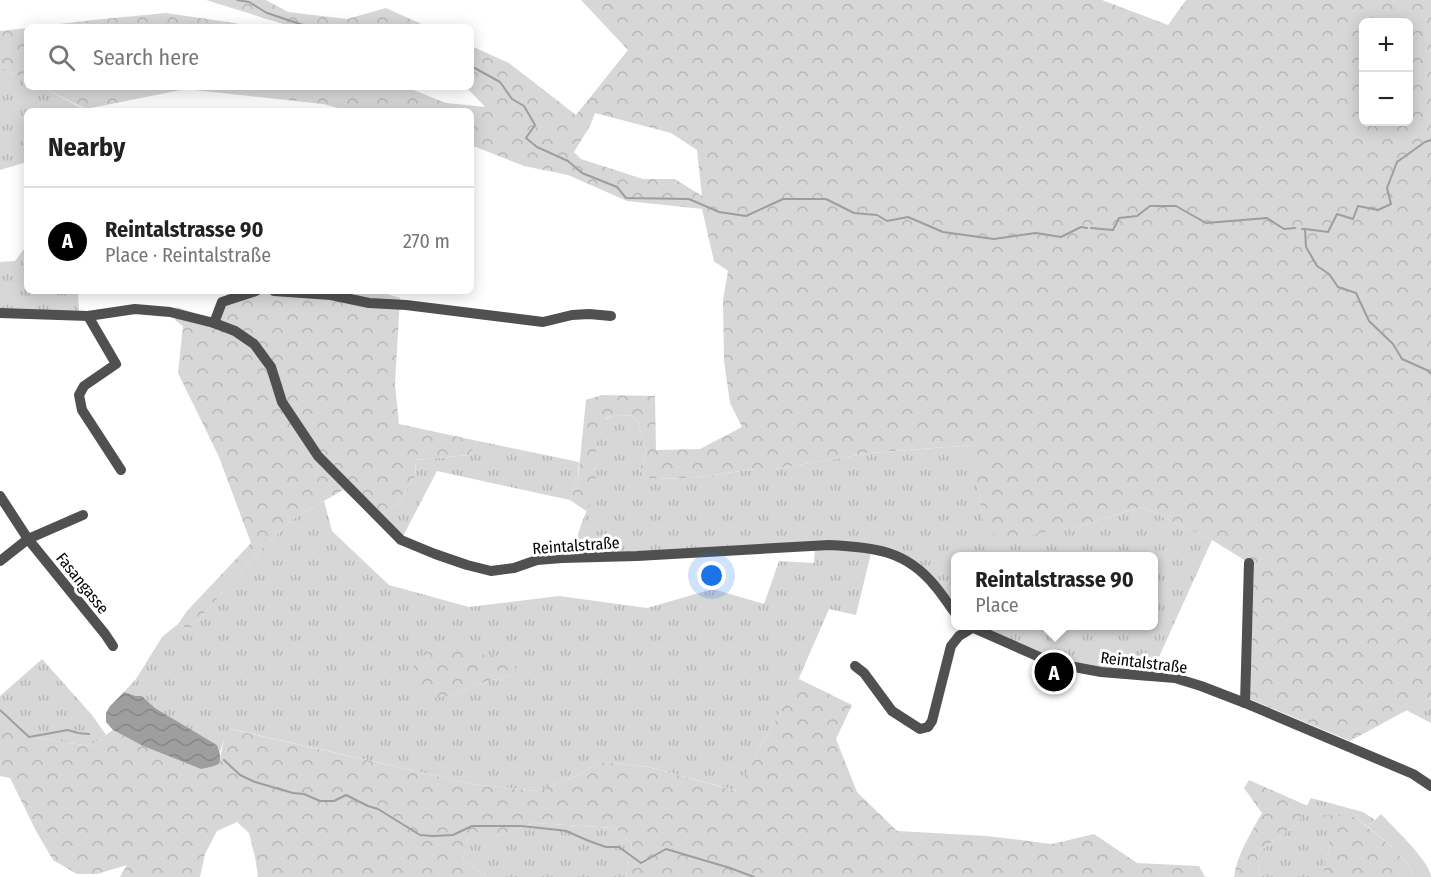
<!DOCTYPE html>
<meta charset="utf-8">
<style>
:root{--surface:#fff;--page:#f6f6f6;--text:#222;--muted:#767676;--line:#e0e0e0;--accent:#000}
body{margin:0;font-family:"Fira Sans Condensed",sans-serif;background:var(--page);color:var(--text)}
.controls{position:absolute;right:18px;top:18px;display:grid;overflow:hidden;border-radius:9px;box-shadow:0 3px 15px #0003}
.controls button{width:54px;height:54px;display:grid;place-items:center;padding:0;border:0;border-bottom:2px solid var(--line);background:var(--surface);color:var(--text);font:30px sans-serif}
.you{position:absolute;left:712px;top:576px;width:21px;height:21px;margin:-15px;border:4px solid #fff;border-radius:50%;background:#1a73e8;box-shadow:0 0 0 9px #1a73e833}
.badge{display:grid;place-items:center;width:39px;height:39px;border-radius:50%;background:var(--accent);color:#fff;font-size:20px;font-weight:700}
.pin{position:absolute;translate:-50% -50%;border:3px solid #fff;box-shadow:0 2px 6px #0006}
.popup{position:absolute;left:951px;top:552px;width:207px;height:78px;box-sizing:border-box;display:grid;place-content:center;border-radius:9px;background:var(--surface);filter:drop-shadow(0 2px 4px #0005);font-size:20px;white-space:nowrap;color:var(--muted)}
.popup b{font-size:22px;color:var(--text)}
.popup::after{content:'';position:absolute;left:50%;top:100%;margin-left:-12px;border:12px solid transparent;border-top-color:var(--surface)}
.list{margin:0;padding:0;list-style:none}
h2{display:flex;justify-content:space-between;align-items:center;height:78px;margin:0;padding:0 24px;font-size:26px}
h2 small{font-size:20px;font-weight:400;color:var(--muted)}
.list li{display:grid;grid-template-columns:39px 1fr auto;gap:18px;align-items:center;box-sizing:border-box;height:108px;padding:0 24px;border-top:2px solid var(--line)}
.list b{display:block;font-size:22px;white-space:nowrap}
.list p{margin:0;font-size:20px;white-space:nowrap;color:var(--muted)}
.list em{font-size:20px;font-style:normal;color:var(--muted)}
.icon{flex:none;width:33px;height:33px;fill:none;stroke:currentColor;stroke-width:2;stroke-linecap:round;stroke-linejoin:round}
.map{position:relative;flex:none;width:1431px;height:877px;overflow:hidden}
.search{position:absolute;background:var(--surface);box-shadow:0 3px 15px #0003;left:24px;top:24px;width:450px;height:66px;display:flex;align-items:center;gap:15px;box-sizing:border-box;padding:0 21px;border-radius:9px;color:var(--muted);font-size:22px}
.panel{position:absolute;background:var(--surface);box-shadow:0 3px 15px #0003;left:24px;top:108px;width:450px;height:186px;border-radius:9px}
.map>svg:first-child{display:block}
.grass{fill:url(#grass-tufts);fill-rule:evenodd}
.forest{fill:url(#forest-crowns);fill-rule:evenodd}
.garden{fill:#d7d7d7}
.water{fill:url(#water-waves)}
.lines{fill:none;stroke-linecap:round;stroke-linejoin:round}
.stream{stroke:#9e9e9e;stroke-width:2}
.minor{stroke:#505050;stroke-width:10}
.labels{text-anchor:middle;stroke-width:6;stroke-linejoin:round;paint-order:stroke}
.street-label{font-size:16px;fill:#000;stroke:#fff}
</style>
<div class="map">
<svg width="1431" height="877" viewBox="0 0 1431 877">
<defs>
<pattern id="grass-tufts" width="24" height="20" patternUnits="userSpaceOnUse" patternTransform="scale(1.5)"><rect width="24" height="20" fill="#d7d7d7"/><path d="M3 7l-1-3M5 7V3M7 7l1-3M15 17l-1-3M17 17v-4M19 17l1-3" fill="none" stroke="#b7b7b7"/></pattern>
<pattern id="forest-crowns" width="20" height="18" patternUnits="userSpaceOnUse" patternTransform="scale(1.5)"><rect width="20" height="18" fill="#d7d7d7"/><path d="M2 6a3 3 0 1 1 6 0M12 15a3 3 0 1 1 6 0" fill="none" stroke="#b7b7b7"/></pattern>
<pattern id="water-waves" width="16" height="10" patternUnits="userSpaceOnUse" patternTransform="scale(1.5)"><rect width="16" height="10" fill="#9e9e9e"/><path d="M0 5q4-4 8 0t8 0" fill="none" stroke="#868686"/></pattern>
</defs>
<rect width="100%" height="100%" fill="#fff"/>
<g class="grass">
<polygon points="0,67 27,80 27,87 41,87 88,111 27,111 27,162 0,170"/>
<polygon points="27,245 27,291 78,291 79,311 0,309 0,262 15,261"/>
<path d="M618,415l14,1 6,7 8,29 -7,18 11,9 41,-1 64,-9h19l96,-16 102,-8 11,74 16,21 80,-14 63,-19 70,33 -64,141 -42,-4 -137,-51h184v-70h-198v57l-43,-50 -41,-10 -15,62 -27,-6 -33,76 -39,68 -19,38 -90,-24 -47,-5 -25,14 -38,15 -66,-7 -241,-55 -7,11 -4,12 -3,-7 -62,-37 -13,-12h-6l-12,-4 12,-13 26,-42 16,-13 11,6 68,-76 34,-34 33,-19 8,30 57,54 80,22 90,-11 88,12 66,-19 51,15 15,-43 35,2 1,-17 -240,7c1,-27 17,-46 20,-71 1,-7 -1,-13 -1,-19 0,-6 3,-32 5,-37 3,-7 12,-9 19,-11zM408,672l108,2 -38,10 -29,12z"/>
<polygon points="478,441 579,462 578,479 570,500 437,471 401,540 377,516 397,504 415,477 416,460 469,455"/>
<polygon points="42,659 92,715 106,735 90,746 29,737 0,710 0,696"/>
<polygon points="1431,698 1431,723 1406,710"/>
<polygon points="1311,798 1363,812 1375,820 1368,827 1355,817 1330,845 1322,877 1260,877 1257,853 1297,824"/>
<polygon points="534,823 615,828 632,844 626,877 486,877 463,859 469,836 493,837"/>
</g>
<g class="forest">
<polygon points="206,0 266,0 288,12 347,19 386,8 428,27 293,27"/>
<path d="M581,0h521l66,25 18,-25h245v698l-22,11 -59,32 -100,-42 4,-133 -42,-26 -70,-33 -63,19 -80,15 -16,-22 -12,-74 -101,8 -96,16h-19l-64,9 -41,1 -11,-9 7,-18 -8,-29 -6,-7 -14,-1 -11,3 -8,8 -5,38 2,15 -3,19 -7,13 -16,-11 8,-21 8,-79 16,-5 53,1 1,54 44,-1 42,-22 -12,-24 -6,-42 -1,-61 5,-29 -14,-10 -12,-52 -75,-8 -59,-26 -44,-9 -53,-21v-34h-122l-26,-7 -137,-15 -100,20 -45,-22h365l40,16 39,4 -19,-20h5v-41l38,17 67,52 52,-65zM1364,22h44v100h-44zM595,113l76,20 26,17 5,46 -27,-17h-32l-62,-20 -7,-7 16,-26z"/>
<polygon points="166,13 235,23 247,27 35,27 93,20"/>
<polygon points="27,28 27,80 0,67 0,31"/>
<polygon points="229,291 377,291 400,298 395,384 399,424 478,441 469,455 416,460 415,477 397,504 377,516 370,513 343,490 291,520 257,554 189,630 178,624 187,611 251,543 219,457 178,373 183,326 175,320 177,307 213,320"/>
<polygon points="456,650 514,659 516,674 478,684 449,696 428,698 413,689 408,672 429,651"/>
<polygon points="799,679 852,705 836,739 857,792 897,831 987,836 1052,844 1094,834 1137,863 1199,866 1205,877 626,877 632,844 615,828 534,823 493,837 469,837 463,859 486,877 257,877 258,876 255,857 249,833 237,822 217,831 205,854 200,877 120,877 127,865 97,874 77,874 53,860 36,831 10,778 0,776 0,710 29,737 90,746 113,730 143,746 201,769 211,767 219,763 224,740 230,729 472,784 538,791 576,776 601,762 648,767 737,791 757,753"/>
<path d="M1249,780l59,26 -11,18 -40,29 3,24h-26c3,-23 17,-44 28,-64l-18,-25z"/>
<polygon points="1323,815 1355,817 1391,846 1411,868 1412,877 1322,877 1330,845"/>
</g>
<path class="garden" d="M1381,814c11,12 50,48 50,63h-19l-1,-9 -20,-22 -23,-19z"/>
<path class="water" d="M124,692l12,4h6l13,12 62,37c3,7 4,12 2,19l-8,3 -10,2 -58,-23 -30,-16 -7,-8v-9l4,-7z"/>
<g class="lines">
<g class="stream">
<polyline points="237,0 249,2 267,13 309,27"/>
<polyline points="321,27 343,27"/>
<polyline points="471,66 500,82 512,99 524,106 535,125 526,138 537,147 568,161 582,173 617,187 626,198 689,199 719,212 746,216 783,199 826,199 854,213 877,215 887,221 908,217 943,232 994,239 1036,233 1061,237 1081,227 1087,228"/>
<polyline points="1091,228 1113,230 1119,218 1137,216 1150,206 1176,206 1206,223 1267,218 1284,229 1295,228"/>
<polyline points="1302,229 1305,229 1306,247 1317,266 1329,274 1338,287 1356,293 1369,321 1393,344 1402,359 1429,371 1431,374"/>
<polyline points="1305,229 1328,232 1337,214 1353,219 1358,206 1378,210 1391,204 1387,188 1397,162 1425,142 1431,140"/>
<polyline points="0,710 29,737 68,730 78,733 89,734"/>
<polyline points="224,760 240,775 255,782 293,793 304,794 320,801 334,801 346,795 368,806 378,809 420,835 433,836 453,835 472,826 521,826 559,830 566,831 589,841 606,847 619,847 641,863 666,849 730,868 754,877"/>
</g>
<g class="minor">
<polyline points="274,291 331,295 369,303 406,305 543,322 572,315 589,314 611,316"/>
<path d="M0,313l88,3 47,-7 35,3 44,11 21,8 19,13 17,23 11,35 36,54 83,84 34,14 32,11 24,6 23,-3 23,-8 25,-2 75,-2 192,-11c44,2 77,5 106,41 7,8 13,18 20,27"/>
<polyline points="88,316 116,364 84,386 79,395 82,410 121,470"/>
<polyline points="214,323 222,302 256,291"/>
<polyline points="0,496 28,539 105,634 113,646"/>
<polyline points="0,561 28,539 83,515"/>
<polyline points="969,626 1044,659 1064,665 1101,672 1175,678 1201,686 1245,703 1413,774 1431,786"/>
<polyline points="855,666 864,673 892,711 920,729 928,727 932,721 951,646 959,636 972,628"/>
<polyline points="1245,703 1249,563"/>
</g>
</g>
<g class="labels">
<g class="street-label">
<text transform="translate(576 545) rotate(-4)" y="6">Reintalstraße</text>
<text transform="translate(83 583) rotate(51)" y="6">Fasangasse</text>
<text transform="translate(1144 662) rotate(7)" y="6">Reintalstraße</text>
</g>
</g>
</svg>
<div class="controls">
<button>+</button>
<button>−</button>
</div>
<div class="you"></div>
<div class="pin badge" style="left:1054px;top:672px">A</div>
<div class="popup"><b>Reintalstrasse 90</b>Place</div>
<div class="search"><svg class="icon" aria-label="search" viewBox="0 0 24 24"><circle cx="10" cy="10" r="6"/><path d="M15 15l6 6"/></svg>Search here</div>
<section class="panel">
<h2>Nearby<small></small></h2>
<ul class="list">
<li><span class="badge">A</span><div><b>Reintalstrasse 90</b><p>Place · Reintalstraße</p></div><em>270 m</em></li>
</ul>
</section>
</div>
